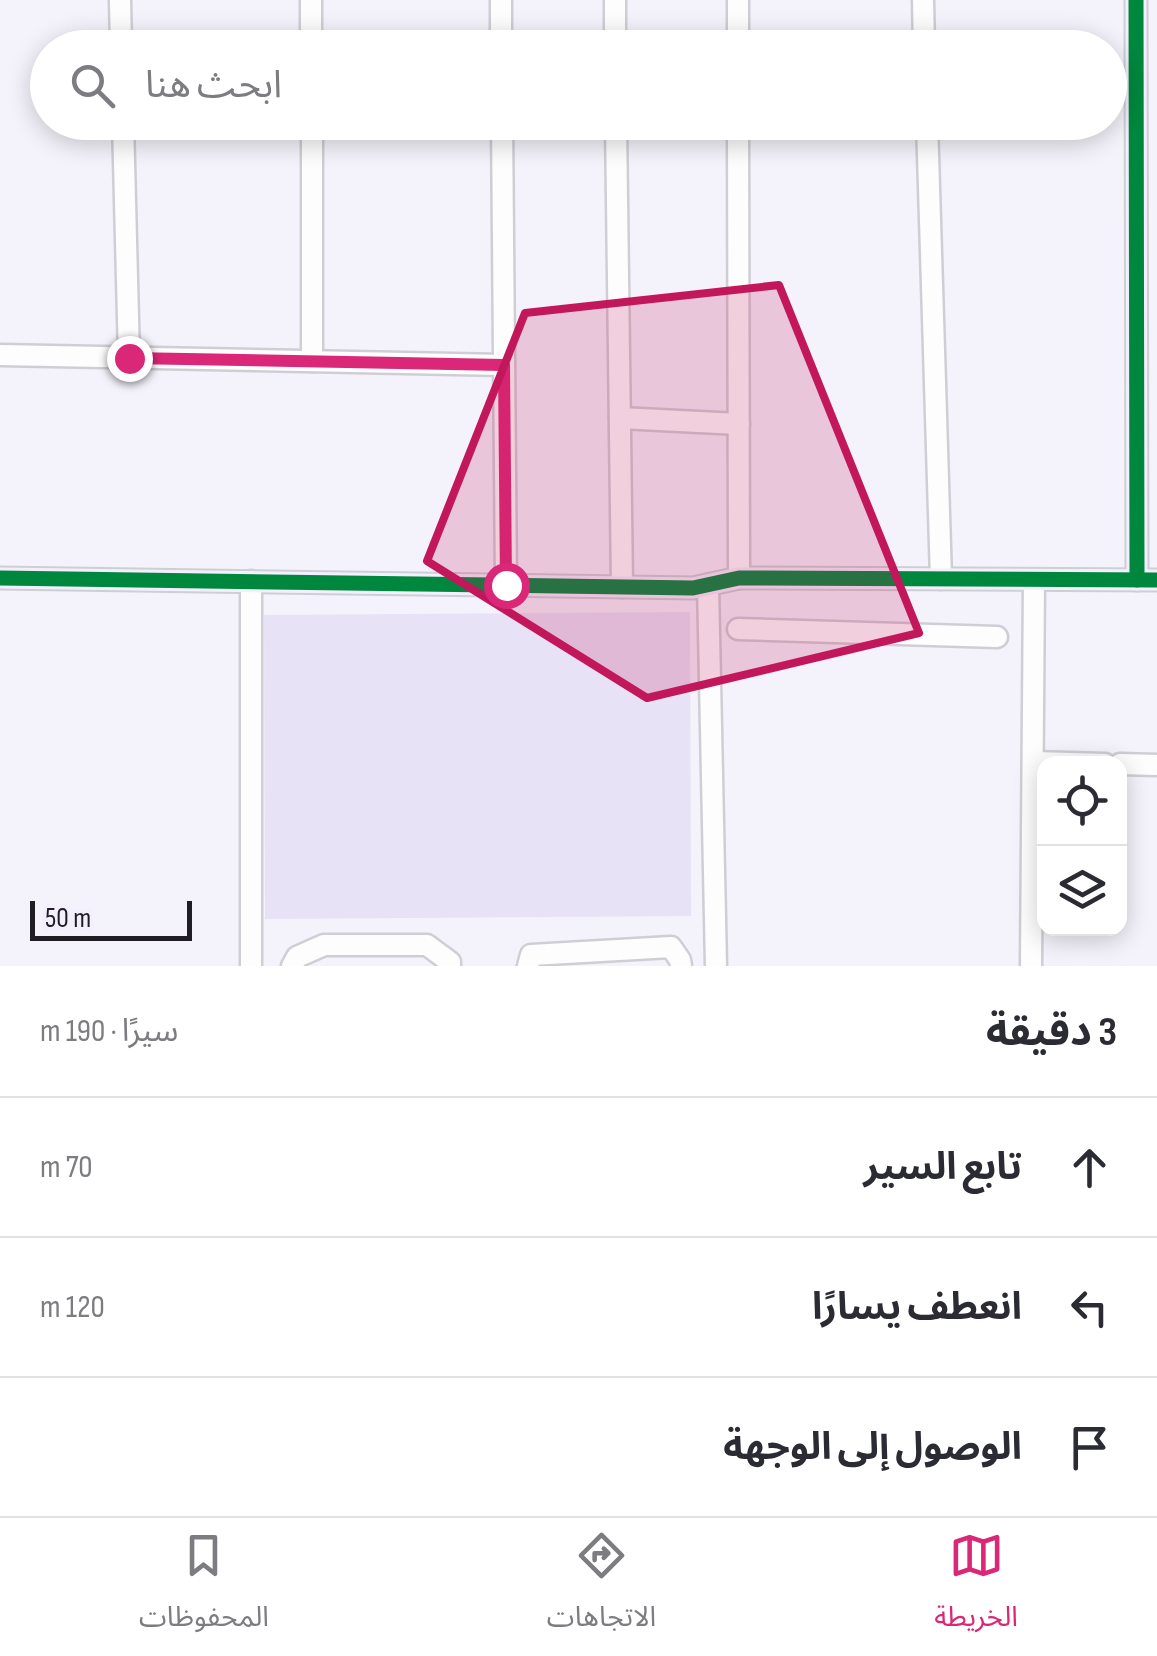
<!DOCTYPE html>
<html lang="ar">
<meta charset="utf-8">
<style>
:root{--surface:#fff;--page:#f2f2f3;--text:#2b2b33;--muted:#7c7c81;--line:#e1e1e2;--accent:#db2777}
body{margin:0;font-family:"Sofia Sans Condensed","Noto Sans Arabic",sans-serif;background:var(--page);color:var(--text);direction:rtl}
.controls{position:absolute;right:30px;bottom:30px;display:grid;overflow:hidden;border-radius:20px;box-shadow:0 5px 25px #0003}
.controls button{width:90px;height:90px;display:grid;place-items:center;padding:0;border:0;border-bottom:2px solid var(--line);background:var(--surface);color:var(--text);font:50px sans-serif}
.scale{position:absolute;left:30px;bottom:25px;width:162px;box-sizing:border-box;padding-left:10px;border:5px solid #1f1d23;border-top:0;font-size:28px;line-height:35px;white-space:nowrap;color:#1f1d23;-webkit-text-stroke:8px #f3effd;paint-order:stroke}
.stop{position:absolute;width:30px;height:30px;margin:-22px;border:8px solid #db2777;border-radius:50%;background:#fff}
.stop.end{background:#db2777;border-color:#fff;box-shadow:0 2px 10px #0008}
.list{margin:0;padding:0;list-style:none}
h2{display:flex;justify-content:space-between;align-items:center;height:130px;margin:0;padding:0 40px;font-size:42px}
h2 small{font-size:32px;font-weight:400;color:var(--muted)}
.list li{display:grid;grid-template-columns:65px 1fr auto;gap:30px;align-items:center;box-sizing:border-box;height:140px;padding:0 40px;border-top:2px solid var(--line)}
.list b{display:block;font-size:38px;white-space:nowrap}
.list em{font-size:32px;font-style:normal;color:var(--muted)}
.icon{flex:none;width:55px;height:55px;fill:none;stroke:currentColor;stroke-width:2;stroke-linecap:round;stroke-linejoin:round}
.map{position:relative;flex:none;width:1157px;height:966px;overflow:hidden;direction:ltr}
.search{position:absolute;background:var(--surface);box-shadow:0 5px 25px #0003;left:30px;right:30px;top:30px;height:110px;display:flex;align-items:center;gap:25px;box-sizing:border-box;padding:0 35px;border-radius:55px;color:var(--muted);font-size:38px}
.sheet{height:550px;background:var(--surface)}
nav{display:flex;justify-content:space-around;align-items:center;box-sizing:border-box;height:140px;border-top:2px solid var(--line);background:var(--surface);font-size:28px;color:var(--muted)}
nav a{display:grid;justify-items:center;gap:5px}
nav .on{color:var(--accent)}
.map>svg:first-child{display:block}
.green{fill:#e7e2f5}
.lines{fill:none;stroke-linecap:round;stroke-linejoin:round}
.street-casing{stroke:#d0ced5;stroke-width:25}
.street{stroke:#fdfdfe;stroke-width:20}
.cycleway-casing{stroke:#f3effd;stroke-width:21}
.cycleway{stroke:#00873e;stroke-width:15}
.route{stroke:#db2777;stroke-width:12}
.marked{fill:#c2185b;fill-opacity:0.2;stroke:#c2185b;stroke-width:8;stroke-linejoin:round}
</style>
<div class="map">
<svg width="1157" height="966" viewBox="0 0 1157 966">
<rect width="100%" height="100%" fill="#f4f2fa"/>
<polygon class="green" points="690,612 691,916 265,919 264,615"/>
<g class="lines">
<defs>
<g id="street">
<polyline points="120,0 121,48"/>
<polyline points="311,0 311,48"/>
<polyline points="501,0 501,48"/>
<polyline points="615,0 615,48"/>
<polyline points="738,0 738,48"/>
<polyline points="923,0 924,48"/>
<polyline points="1136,0 1137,580"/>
<polyline points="123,122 129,358"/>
<polyline points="312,122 312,361"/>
<polyline points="502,122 506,585"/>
<polyline points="616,122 622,587"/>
<polyline points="738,122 739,578"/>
<polyline points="927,122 941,579"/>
<polyline points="0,355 504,365"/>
<polyline points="620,418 739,424"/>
<polyline points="0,578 693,588 739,578 1157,580"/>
<polyline points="708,585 716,966"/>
<polyline points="738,629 997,637"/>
<polyline points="1033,762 1105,764"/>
<polyline points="1120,764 1157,765"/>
<polyline points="251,966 251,581"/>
<polyline points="292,966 297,957 324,945 427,945 450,962 450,966"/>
<polyline points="528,966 531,955 671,947 680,960 681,966"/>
<polyline points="1031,966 1034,580"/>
</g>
</defs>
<use href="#street" class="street-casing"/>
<use href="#street" class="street"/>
<defs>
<g id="cycleway">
<polyline points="1136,0 1137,580"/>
<polyline points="0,578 693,588 739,578 1157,580"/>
</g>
</defs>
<use href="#cycleway" class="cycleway-casing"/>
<use href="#cycleway" class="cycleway"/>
</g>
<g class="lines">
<polyline class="route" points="129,358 504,365 506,585"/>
</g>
<path class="marked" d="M779,285l140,348 -272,65 -220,-137 98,-248z"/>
</svg>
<div class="controls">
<button><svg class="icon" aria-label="locate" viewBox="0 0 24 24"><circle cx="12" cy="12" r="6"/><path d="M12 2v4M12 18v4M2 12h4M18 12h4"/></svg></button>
<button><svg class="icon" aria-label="layers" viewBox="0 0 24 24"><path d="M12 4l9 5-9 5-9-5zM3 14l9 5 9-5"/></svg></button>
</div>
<div class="scale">50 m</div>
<div class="stop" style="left:506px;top:585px"></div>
<div class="stop end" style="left:129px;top:358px"></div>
<div class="search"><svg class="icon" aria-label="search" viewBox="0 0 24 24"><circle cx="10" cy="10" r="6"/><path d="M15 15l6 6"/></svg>ابحث هنا</div>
</div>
<section class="sheet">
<h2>3 دقيقة<small>سيرًا · 190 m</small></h2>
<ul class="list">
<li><svg class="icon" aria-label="ahead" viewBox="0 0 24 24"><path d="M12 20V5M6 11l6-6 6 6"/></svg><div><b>تابع السير</b></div><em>70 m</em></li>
<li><svg class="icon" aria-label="left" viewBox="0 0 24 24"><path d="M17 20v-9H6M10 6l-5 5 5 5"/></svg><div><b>انعطف يسارًا</b></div><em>120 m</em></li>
<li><svg class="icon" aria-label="arrive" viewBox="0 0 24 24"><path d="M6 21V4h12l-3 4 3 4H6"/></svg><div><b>الوصول إلى الوجهة</b></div></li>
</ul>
</section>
<nav>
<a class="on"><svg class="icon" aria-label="map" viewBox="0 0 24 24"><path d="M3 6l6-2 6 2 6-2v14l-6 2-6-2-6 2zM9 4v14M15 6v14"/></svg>الخريطة</a>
<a><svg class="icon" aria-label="directions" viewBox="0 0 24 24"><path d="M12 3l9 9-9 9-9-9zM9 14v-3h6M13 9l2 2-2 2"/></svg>الاتجاهات</a>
<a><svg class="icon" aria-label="saved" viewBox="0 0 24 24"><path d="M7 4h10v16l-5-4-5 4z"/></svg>المحفوظات</a>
</nav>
